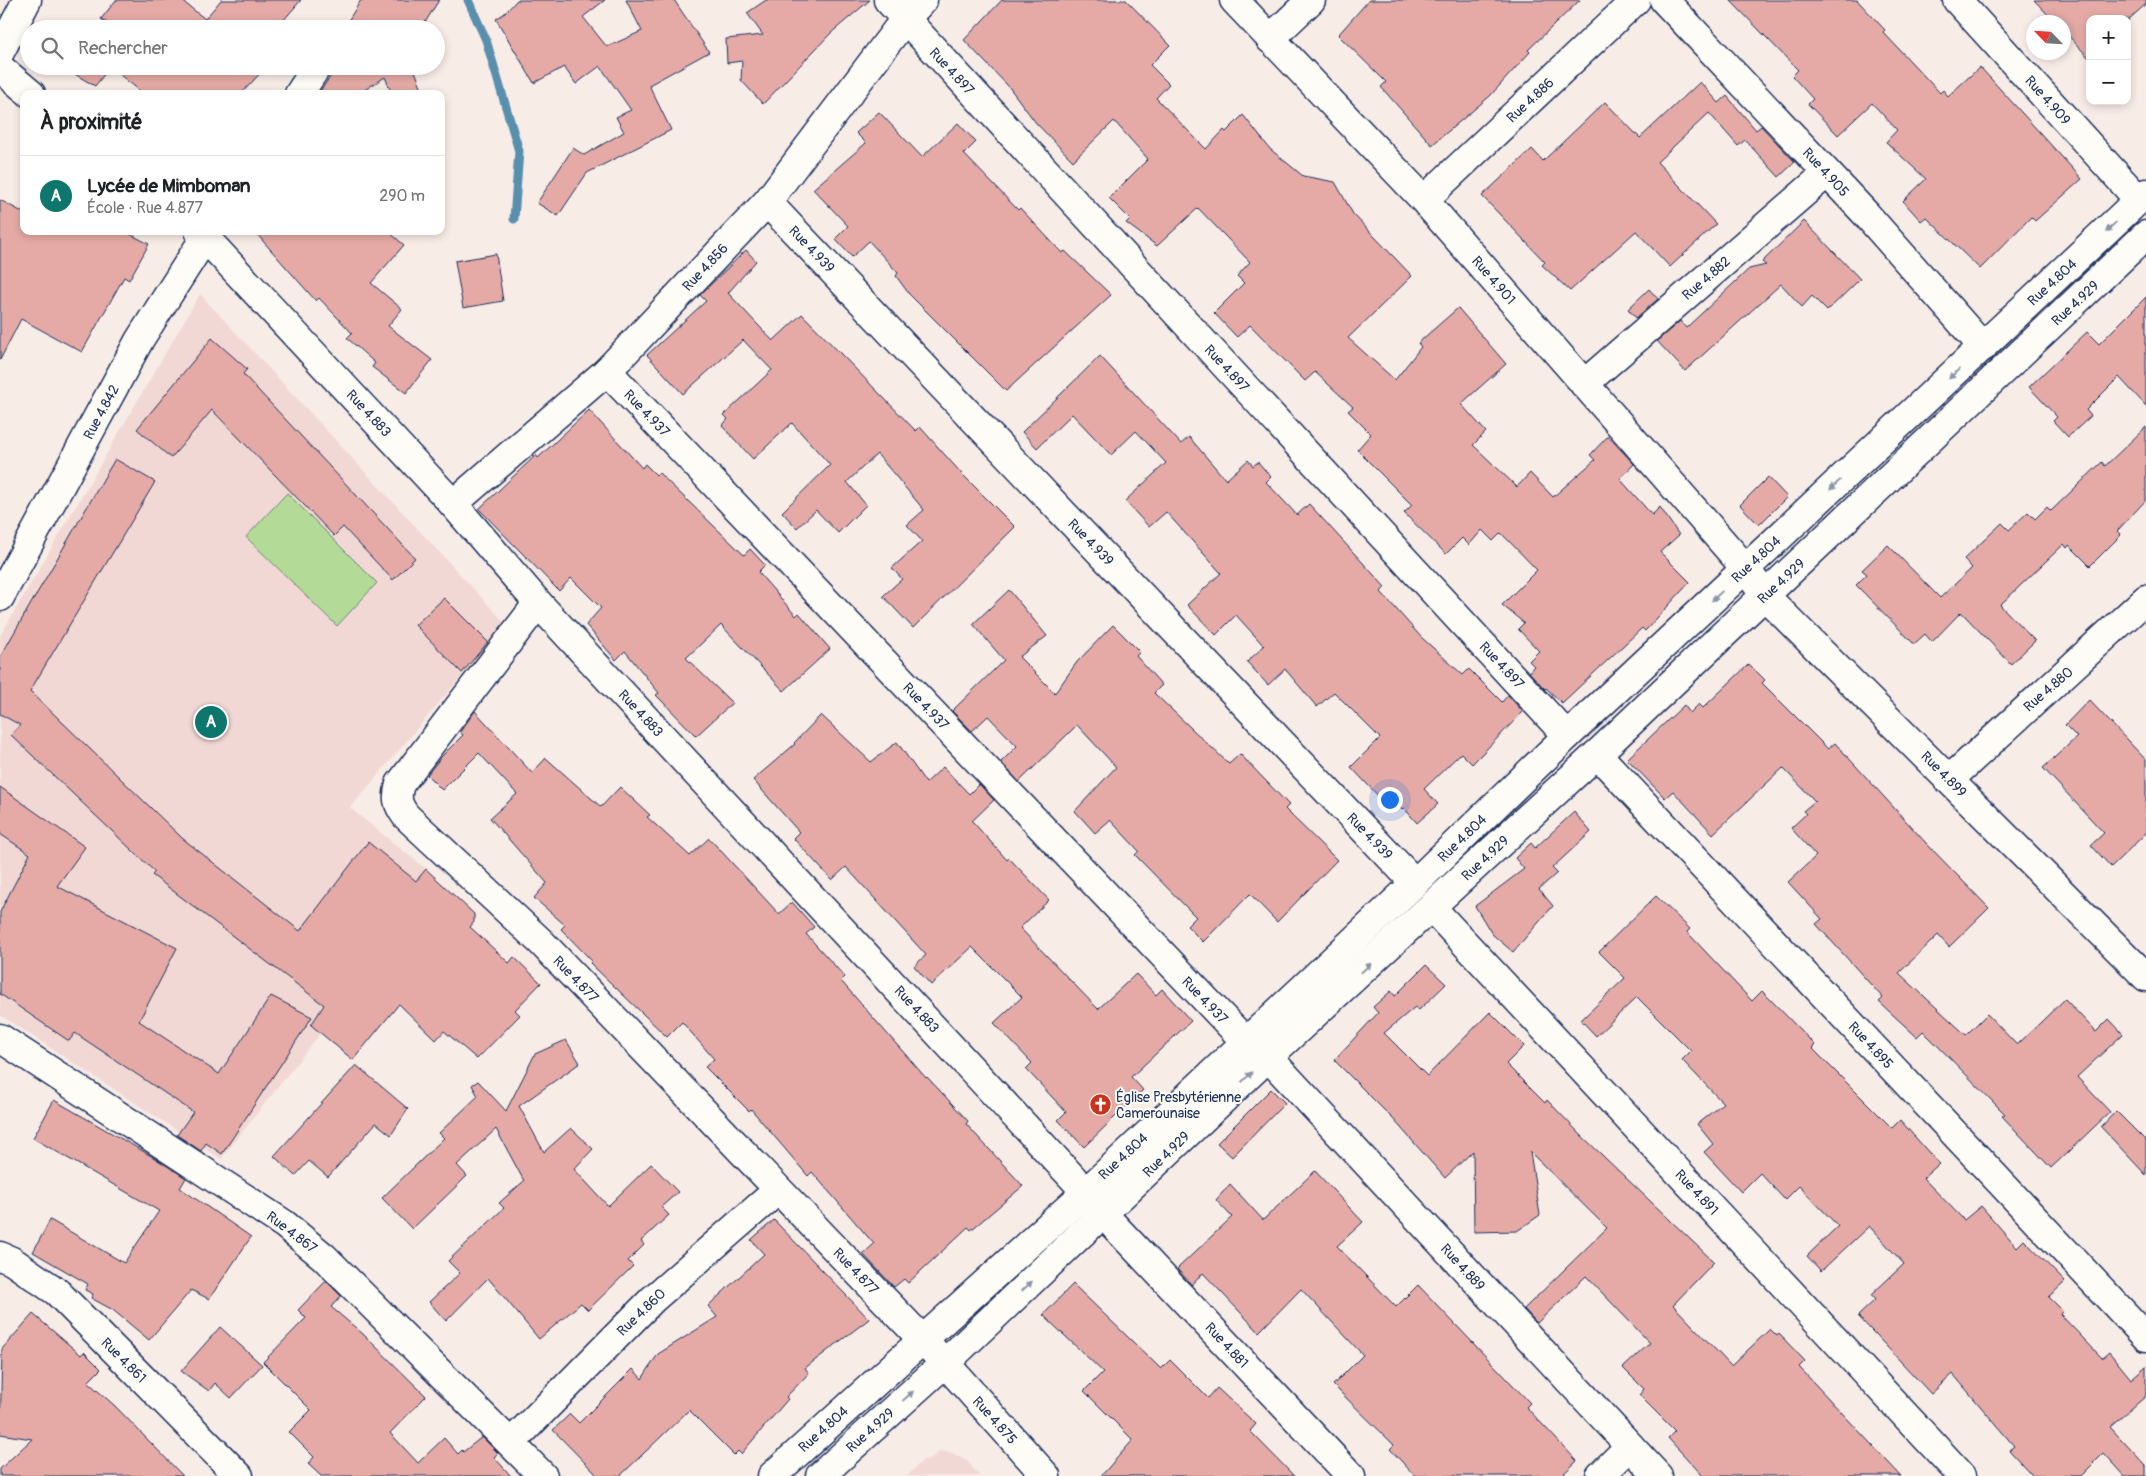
<!DOCTYPE html>
<html lang="fr">
<meta charset="utf-8">
<style>
:root{--surface:#fff;--page:#f6f6f6;--text:#202124;--muted:#757577;--line:#e0e0e0;--accent:#0f766e}
body{margin:0;font-family:Pangolin,sans-serif;background:var(--page);color:var(--text)}
.controls{position:absolute;right:15px;top:15px;display:grid;overflow:hidden;border-radius:10px;box-shadow:0 2px 8px #0003}
.controls button{width:45px;height:45px;display:grid;place-items:center;padding:0;border:0;border-bottom:1px solid var(--line);background:var(--surface);color:var(--text);font:25px sans-serif}
.compass{position:absolute;left:2026px;top:15px;width:45px;height:45px;border-radius:50%;background:var(--surface);box-shadow:0 2px 8px #0003;rotate:295deg}
.you{position:absolute;left:1389px;top:799px;width:18px;height:18px;margin:-12px;border:4px solid #fff;border-radius:50%;background:#1a73e8;box-shadow:0 0 0 8px #1a73e833}
.badge{display:grid;place-items:center;width:32px;height:32px;border-radius:50%;background:var(--accent);color:#fff;font-size:16px;font-weight:700}
.pin{position:absolute;translate:-50% -50%;border:2px solid #fff;box-shadow:0 1px 5px #0006}
.list{margin:0;padding:0;list-style:none}
h2{display:flex;justify-content:space-between;align-items:center;height:65px;margin:0;padding:0 20px;font-size:21px}
h2 small{font-size:16px;font-weight:400;color:var(--muted)}
.list li{display:grid;grid-template-columns:32px 1fr auto;gap:15px;align-items:center;box-sizing:border-box;height:80px;padding:0 20px;border-top:1px solid var(--line)}
.list b{display:block;font-size:19px;white-space:nowrap}
.list p{margin:0;font-size:16px;white-space:nowrap;color:var(--muted)}
.list em{font-size:16px;font-style:normal;color:var(--muted)}
.icon{flex:none;width:28px;height:28px;fill:none;stroke:currentColor;stroke-width:2;stroke-linecap:round;stroke-linejoin:round}
.map{position:relative;flex:none;width:2146px;height:1476px;overflow:hidden}
.search{position:absolute;background:var(--surface);box-shadow:0 2px 8px #0003;left:20px;top:20px;width:425px;height:55px;display:flex;align-items:center;gap:12px;box-sizing:border-box;padding:0 18px;border-radius:28px;color:var(--muted);font-size:19px}
.panel{position:absolute;background:var(--surface);box-shadow:0 2px 8px #0003;left:20px;top:90px;width:425px;height:145px;border-radius:10px}
.map>svg:first-child{display:block}
.built{fill:#f2d8d4}
.green{fill:#b3db97;stroke:#67857a}
.lines{fill:none;stroke-linecap:round;stroke-linejoin:round}
.stream{stroke:#598fad;stroke-width:9}
.building{fill:#e5aaa6;stroke:#1b2f5e}
.minor-casing{stroke:#1b2f5e;stroke-width:31}
.primary-casing{stroke:#1b2f5e;stroke-width:31}
.minor{stroke:#fdfcf7;stroke-width:28}
.primary{stroke:#fdfcf7;stroke-width:28}
.oneway{fill:#8c96aa}
.labels{text-anchor:middle;stroke-width:4;stroke-linejoin:round;paint-order:stroke}
.street-label{font-size:14px;fill:#1b2f5e;stroke:#fdfcf7}
.poi-label{font-size:14px;fill:#1b2f5e;stroke:#fdfcf7;text-anchor:start}
</style>
<div class="map">
<svg width="2146" height="1476" viewBox="0 0 2146 1476">
<rect width="100%" height="100%" fill="#f8ece7"/>
<filter id="ink" filterUnits="userSpaceOnUse"><feTurbulence type="fractalNoise" baseFrequency=".02" numOctaves="2"/><feDisplacementMap in="SourceGraphic" scale="10" xChannelSelector="R" yChannelSelector="G"/><feConvolveMatrix kernelMatrix="1 2 1 2 8 2 1 2 1" color-interpolation-filters="sRGB"/></filter>
<g filter="url(#ink)">
<g class="built">
<polygon points="200,294 506,624 350,808 426,869 399,904 414,915 221,1159 0,1015 0,636"/>
<polygon points="941,1451 952,1453 967,1461 980,1476 907,1476 924,1459 927,1461"/>
</g>
<polygon class="green" points="287,493 377,583 337,626 246,537"/>
<g class="lines">
<polyline class="stream" points="468,0 486,40 519,151 514,219"/>
</g>
<g class="building">
<polygon points="116,0 181,0 205,19 221,0 301,0 276,29 100,29 106,22 101,19"/>
<polygon points="361,0 439,0 421,29 343,29"/>
<polygon points="517,0 605,0 583,17 607,47 642,31 626,0 674,0 709,52 649,85 671,130 587,173 558,216 537,203 573,148 584,155 624,132 616,117 631,110 600,66 576,84 564,67 534,83 496,19 505,13"/>
<polygon points="766,0 870,0 831,33 763,104 741,80 742,61 727,63 726,39 763,35 747,13"/>
<polygon points="1002,0 1126,0 1170,45 1150,65 1169,84 1156,98 1206,149 1224,130 1226,132 1243,115 1270,149 1303,176 1335,182 1353,214 1412,276 1348,338 1395,380 1421,347 1418,343 1458,308 1506,364 1461,404 1486,432 1473,445 1517,487 1530,473 1553,497 1595,460 1590,455 1608,436 1634,464 1620,479 1652,515 1660,507 1679,535 1660,552 1690,582 1645,631 1642,628 1562,703 1546,688 1545,689 1529,672 1534,666 1529,661 1539,651 1518,629 1524,623 1502,605 1537,570 1501,533 1493,541 1482,530 1469,545 1462,538 1446,554 1404,513 1412,505 1357,450 1371,434 1348,411 1353,407 1315,372 1305,381 1250,325 1237,337 1214,313 1244,283 1237,276 1250,262 1198,208 1157,246 1126,223 1130,219 1109,198 1148,159 1114,121 1073,161 1036,123 1009,87 964,40"/>
<polygon points="1369,0 1580,0 1528,50 1530,52 1490,96 1432,145 1381,87 1386,82 1338,35"/>
<polygon points="1730,0 1857,0 1885,30 1883,32 1940,93 1943,90 1948,96 1980,67 2082,179 2035,221 2031,217 1980,269 1926,217 1921,221 1903,201 1926,179 1886,142 1897,130 1872,103 1838,135 1808,104 1813,99 1792,76 1798,70"/>
<polygon points="2034,0 2146,0 2146,4 2127,21 2127,19 2090,19 2089,58 2064,31 2064,22 2055,22"/>
<polygon points="77,66 262,66 265,68 241,94 144,94 110,67 95,86 73,73"/>
<polygon points="338,66 413,66 424,94 392,94 385,77 358,94 318,94"/>
<polygon points="1700,82 1719,103 1727,96 1756,130 1761,126 1795,162 1779,177 1745,140 1738,146 1709,113 1657,162 1716,224 1670,267 1636,231 1570,291 1542,265 1545,262 1482,196 1532,149 1543,161 1605,102 1640,138"/>
<polygon points="879,112 922,157 958,123 976,142 964,154 1018,210 1020,208 1062,253 1065,251 1111,295 1006,391 909,294 896,276 898,273 869,241 852,257 835,239 848,226 813,189 866,143 856,133"/>
<polygon points="0,200 24,213 24,231 124,231 149,244 129,280 124,277 82,352 21,319 0,360"/>
<polygon points="1804,221 1860,279 1827,311 1812,296 1802,307 1781,284 1685,371 1657,341 1680,321 1686,328 1749,269 1766,265 1762,262"/>
<polygon points="254,231 388,231 404,245 371,283 402,309 388,326 432,360 406,393 372,367 375,363 347,338 352,333 319,298 316,301"/>
<polygon points="746,250 756,261 728,293 773,341 802,314 916,431 920,427 962,474 1015,527 913,628 883,596 902,579 892,568 922,541 907,525 924,510 877,454 847,482 866,505 838,533 816,510 797,528 782,512 830,465 792,423 753,459 722,426 728,419 724,415 772,370 743,340 683,394 647,355 706,301 700,295"/>
<polygon points="496,254 503,301 463,308 455,261"/>
<polygon points="1649,289 1658,299 1636,318 1628,309"/>
<polygon points="2146,297 2146,406 2119,377 2086,410 2091,416 2068,437 2053,421 2057,417 2029,387 2087,332 2099,344"/>
<polygon points="212,338 247,369 243,374 415,558 393,580 343,527 334,536 212,410 171,458 137,429"/>
<polygon points="1100,356 1181,444 1189,437 1226,480 1248,460 1253,466 1258,462 1271,477 1266,482 1297,515 1309,504 1385,587 1381,592 1421,637 1463,675 1469,669 1502,702 1508,695 1523,712 1472,764 1461,753 1424,789 1438,804 1417,823 1404,808 1402,810 1388,796 1383,801 1351,767 1380,738 1334,692 1317,707 1285,669 1268,685 1247,662 1264,646 1236,615 1216,635 1187,605 1221,573 1166,512 1149,527 1125,501 1166,463 1136,431 1111,455 1072,414 1037,448 1022,432"/>
<polygon points="589,410 642,468 645,464 656,475 659,473 744,555 750,549 765,565 758,572 796,616 799,613 830,649 784,691 721,625 686,658 732,703 696,736 656,695 659,693 625,651 616,660 586,625 601,608 571,578 559,591 479,509 536,455 538,458"/>
<polygon points="2146,427 2146,500 2117,531 2121,535 2090,566 2069,545 2067,548 2064,544 2000,605 2035,641 2011,664 1961,612 1932,642 1925,634 1914,644 1856,585 1867,574 1862,570 1888,545 1940,598 1972,568 1964,559 2002,523 2009,530 2028,512 2035,519 2047,507 2051,511 2102,462 2105,466"/>
<polygon points="115,459 155,482 30,691 182,838 300,931 368,842 416,881 426,869 474,914 474,922 470,927 509,963 514,957 541,983 515,1010 520,1015 477,1059 444,1031 436,1040 399,1004 353,1060 311,1025 324,1005 152,875 155,872 11,735 20,725 0,714 0,657"/>
<polygon points="1768,477 1787,497 1759,525 1740,505"/>
<polygon points="1009,590 1047,636 1019,657 1055,693 1077,662 1113,625 1140,652 1136,656 1162,685 1154,693 1229,764 1240,754 1289,805 1285,809 1337,860 1277,922 1250,894 1203,942 1187,926 1196,917 1135,855 1139,851 1110,820 1095,833 1075,811 1116,767 1077,725 1019,782 1001,762 1017,746 988,716 972,731 952,711 1004,660 973,624"/>
<polygon points="444,598 488,642 462,673 415,625"/>
<polygon points="1749,664 1765,680 1762,683 1828,749 1835,743 1925,842 1989,908 1949,947 1938,935 1899,973 1966,1035 1987,1014 2017,1045 2065,999 2096,1032 2109,1019 2123,1034 2077,1077 2110,1112 2051,1168 2002,1116 2005,1114 1923,1031 1917,1037 1879,1002 1883,998 1816,924 1822,919 1788,882 1816,856 1791,828 1806,814 1803,811 1815,801 1783,768 1713,834 1673,791 1665,798 1627,759 1684,705 1690,713 1699,704 1703,708"/>
<polygon points="2089,700 2146,760 2146,833 2111,867 2091,845 2104,833 2043,768 2077,737 2065,725"/>
<polygon points="475,711 532,773 546,758 601,807 620,787 650,815 647,817 690,856 709,838 779,914 792,902 814,927 806,934 845,977 841,981 926,1078 927,1077 968,1121 966,1124 1023,1186 971,1230 968,1227 908,1283 904,1279 894,1287 863,1254 874,1244 812,1172 808,1176 751,1109 749,1111 705,1067 714,1059 682,1022 667,1037 590,963 592,961 561,929 565,925 534,898 547,883 490,818 517,794 479,753 442,790 427,775 441,757 463,735 460,732"/>
<polygon points="821,715 871,762 897,742 926,783 943,767 969,794 979,784 994,800 972,821 1007,860 1009,858 1049,900 1020,928 1098,1009 1136,974 1156,995 1162,989 1191,1021 1131,1077 1143,1090 1084,1147 1058,1120 1066,1112 1026,1069 1032,1063 994,1023 1022,997 972,947 931,985 914,966 926,955 846,867 832,880 793,838 799,832 753,780 795,744 794,743"/>
<polygon points="0,787 85,847 57,886 177,948 139,1021 219,1074 271,996 312,1017 222,1154 206,1143 201,1151 177,1135 193,1112 75,1033 69,1041 0,994 0,912 30,854 0,834"/>
<polygon points="1574,812 1591,832 1552,868 1557,873 1539,889 1553,906 1513,952 1492,934 1475,906 1524,869 1515,858 1531,843 1535,848"/>
<polygon points="1656,896 1690,929 1687,932 1752,1001 1762,991 1815,1045 1812,1048 1892,1128 1900,1120 1939,1164 1923,1178 1964,1220 1981,1206 2017,1247 2024,1240 2065,1282 2049,1297 2063,1311 2060,1314 2102,1358 2109,1352 2131,1379 2146,1366 2146,1396 2110,1427 2146,1466 2146,1476 2125,1476 2104,1453 2081,1476 2033,1476 2009,1450 2014,1446 1953,1374 1931,1394 1858,1316 1875,1300 1871,1295 1904,1264 1869,1226 1821,1271 1807,1256 1838,1226 1799,1186 1785,1200 1760,1173 1741,1192 1704,1152 1713,1144 1697,1124 1723,1103 1682,1060 1691,1051 1637,997 1596,1036 1581,1020 1625,978 1599,952"/>
<polygon points="1426,965 1446,984 1419,1010 1415,1007 1384,1033 1427,1076 1490,1012 1524,1046 1506,1064 1545,1103 1547,1100 1581,1135 1714,1262 1673,1305 1731,1366 1770,1329 1777,1336 1779,1334 1805,1361 1799,1367 1901,1476 1703,1476 1668,1438 1675,1431 1639,1395 1644,1389 1623,1368 1650,1343 1586,1276 1537,1323 1524,1309 1607,1228 1530,1152 1540,1215 1517,1231 1474,1232 1473,1151 1445,1178 1394,1120 1334,1060 1378,1013 1373,1007 1391,991 1395,996"/>
<polygon points="566,1040 580,1063 519,1106 544,1152 571,1128 593,1149 574,1169 608,1206 651,1164 678,1192 661,1207 669,1215 641,1241 644,1245 628,1261 633,1266 588,1310 581,1303 539,1339 488,1278 446,1321 429,1302 460,1273 448,1261 504,1208 499,1203 524,1181 496,1129 457,1165 467,1176 412,1229 382,1198 444,1138 439,1133 478,1096 472,1085 478,1081 506,1111 535,1054"/>
<polygon points="356,1065 408,1109 391,1135 376,1123 328,1177 309,1161 295,1176 274,1156"/>
<polygon points="1271,1089 1285,1103 1232,1157 1217,1143"/>
<polygon points="54,1100 153,1157 186,1178 180,1188 251,1237 209,1299 191,1290 149,1340 113,1310 91,1298 93,1294 85,1290 88,1284 33,1252 50,1220 124,1263 159,1211 33,1138"/>
<polygon points="2116,1111 2146,1141 2146,1175 2101,1127"/>
<polygon points="1315,1171 1363,1222 1337,1246 1396,1307 1418,1285 1530,1403 1526,1407 1577,1461 1561,1476 1415,1476 1390,1449 1394,1445 1333,1385 1363,1355 1301,1289 1259,1332 1203,1273 1192,1285 1177,1269 1232,1217 1216,1200 1230,1184 1263,1220"/>
<polygon points="774,1220 869,1319 805,1368 809,1373 786,1397 788,1399 741,1454 738,1451 734,1455 689,1410 620,1476 598,1476 553,1430 570,1414 579,1423 633,1369 642,1379 658,1354 717,1317 708,1306 764,1254 751,1240"/>
<polygon points="326,1281 341,1296 331,1307 363,1334 426,1396 390,1433 418,1463 444,1438 458,1454 462,1450 463,1452 482,1437 498,1453 494,1457 511,1476 321,1476 308,1464 314,1457 289,1432 311,1410 263,1362 306,1318 298,1310"/>
<polygon points="1073,1284 1161,1369 1170,1360 1208,1398 1217,1388 1256,1424 1250,1431 1294,1476 1101,1476 1133,1440 1084,1391 1103,1372 1043,1315"/>
<polygon points="33,1314 81,1355 84,1352 101,1369 88,1382 115,1406 183,1476 0,1476 0,1469 32,1439 0,1434 2,1349"/>
<polygon points="220,1327 262,1365 231,1398 215,1383 209,1391 181,1371"/>
</g>
<g class="lines">
<defs>
<g id="minor">
<polyline points="888,0 1567,736"/>
<polyline points="1234,0 1424,200 1746,569 1765,596 2146,977"/>
<polyline points="1664,0 1866,214 1983,347"/>
<polyline points="1957,0 2139,200"/>
<polyline points="1270,39 1311,0"/>
<polyline points="0,52 27,0"/>
<polyline points="0,68 31,94"/>
<polyline points="299,94 316,68"/>
<polyline points="1424,200 1636,0"/>
<polyline points="767,202 1415,883"/>
<polyline points="199,231 453,504 538,603 1086,1192"/>
<polyline points="607,371 1245,1041"/>
<polyline points="1584,384 1827,173"/>
<polyline points="453,504 607,371 767,202 905,19 923,0"/>
<polyline points="0,597 140,339 209,231"/>
<path d="M538,603l-138,181c-4,14 -3,20 6,32l135,126 404,421 101,113"/>
<polyline points="1597,754 2146,1337"/>
<polyline points="1949,780 2146,599"/>
<polyline points="1432,908 1962,1476"/>
<polyline points="0,1038 284,1224 324,1257 543,1476"/>
<polyline points="1268,1057 1658,1476"/>
<polyline points="1103,1214 1351,1476"/>
<polyline points="0,1256 12,1261 57,1292 239,1476"/>
<polyline points="511,1443 653,1299 778,1190"/>
<polyline points="1600,1476 1630,1446"/>
</g>
<g id="primary">
<polyline points="772,1476 1086,1192 1415,883 1567,736 2146,193"/>
<polyline points="820,1476 945,1363 1268,1057 1597,754 2146,235"/>
</g>
</defs>
<use href="#minor" class="minor-casing"/>
<use href="#primary" class="primary-casing"/>
<use href="#minor" class="minor"/>
<use href="#primary" class="primary"/>
</g>
<defs><path id="oneway-solid" d="M-6-.8H1V-3.2L6.5 0L1 3.2V.8H-6Z" transform="scale(1.25)"/></defs>
<g class="oneway">
<use href="#oneway-solid" transform="translate(2111 227) rotate(137)"/>
<use href="#oneway-solid" transform="translate(1954 374) rotate(137)"/>
<use href="#oneway-solid" transform="translate(1835 485) rotate(137)"/>
<use href="#oneway-solid" transform="translate(1717 596) rotate(137)"/>
<use href="#oneway-solid" transform="translate(1366 968) rotate(-42)"/>
<use href="#oneway-solid" transform="translate(1247 1077) rotate(-44)"/>
<use href="#oneway-solid" transform="translate(1027 1286) rotate(-43)"/>
<use href="#oneway-solid" transform="translate(908 1396) rotate(-42)"/>
</g>
</g>
<defs>
<symbol id="church-disc" viewBox="-11 -11 22 22"><circle r="9.5" fill="#c8321e" stroke="#fdfcf7"/><path d="M-1.2-6h2.4v3.5h3.3v2.4h-3.3V6h-2.4V-.1h-3.3v-2.4h3.3Z" fill="#fff"/></symbol>
</defs>
<g fill-rule="evenodd">
<use href="#church-disc" x="1088" y="1092" width="25" height="25"/>
</g>
<g class="labels">
<g class="street-label">
<text transform="translate(952 71) rotate(47)" y="5">Rue 4.897</text>
<text transform="translate(1530 100) rotate(-43)" y="5">Rue 4.886</text>
<text transform="translate(2048 100) rotate(48)" y="5">Rue 4.909</text>
<text transform="translate(1826 172) rotate(47)" y="5">Rue 4.905</text>
<text transform="translate(812 249) rotate(46)" y="5">Rue 4.939</text>
<text transform="translate(705 267) rotate(-47)" y="5">Rue 4.856</text>
<text transform="translate(1706 278) rotate(-41)" y="5">Rue 4.882</text>
<text transform="translate(1494 280) rotate(49)" y="5">Rue 4.901</text>
<text transform="translate(2052 282) rotate(-43)" y="5">Rue 4.804</text>
<text transform="translate(2075 303) rotate(-43)" y="5">Rue 4.929</text>
<text transform="translate(1227 368) rotate(47)" y="5">Rue 4.897</text>
<text transform="translate(101 412) rotate(-62)" y="5">Rue 4.842</text>
<text transform="translate(369 413) rotate(47)" y="5">Rue 4.883</text>
<text transform="translate(647 413) rotate(46)" y="5">Rue 4.937</text>
<text transform="translate(1091 542) rotate(46)" y="5">Rue 4.939</text>
<text transform="translate(1756 559) rotate(-43)" y="5">Rue 4.804</text>
<text transform="translate(1781 581) rotate(-43)" y="5">Rue 4.929</text>
<text transform="translate(1502 665) rotate(47)" y="5">Rue 4.897</text>
<text transform="translate(2048 689) rotate(-41)" y="5">Rue 4.880</text>
<text transform="translate(926 706) rotate(46)" y="5">Rue 4.937</text>
<text transform="translate(641 713) rotate(47)" y="5">Rue 4.883</text>
<text transform="translate(1944 774) rotate(45)" y="5">Rue 4.899</text>
<text transform="translate(1370 836) rotate(46)" y="5">Rue 4.939</text>
<text transform="translate(1462 838) rotate(-44)" y="5">Rue 4.804</text>
<text transform="translate(1485 858) rotate(-43)" y="5">Rue 4.929</text>
<text transform="translate(576 979) rotate(46)" y="5">Rue 4.877</text>
<text transform="translate(1205 1000) rotate(46)" y="5">Rue 4.937</text>
<text transform="translate(917 1009) rotate(47)" y="5">Rue 4.883</text>
<text transform="translate(1871 1045) rotate(47)" y="5">Rue 4.895</text>
<text transform="translate(1166 1154) rotate(-44)" y="5">Rue 4.929</text>
<text transform="translate(1123 1156) rotate(-43)" y="5">Rue 4.804</text>
<text transform="translate(1697 1192) rotate(47)" y="5">Rue 4.891</text>
<text transform="translate(292 1232) rotate(37)" y="5">Rue 4.867</text>
<text transform="translate(1463 1267) rotate(47)" y="5">Rue 4.889</text>
<text transform="translate(856 1271) rotate(46)" y="5">Rue 4.877</text>
<text transform="translate(641 1312) rotate(-44)" y="5">Rue 4.860</text>
<text transform="translate(1227 1345) rotate(47)" y="5">Rue 4.881</text>
<text transform="translate(124 1360) rotate(45)" y="5">Rue 4.861</text>
<text transform="translate(995 1420) rotate(48)" y="5">Rue 4.875</text>
<text transform="translate(823 1429) rotate(-42)" y="5">Rue 4.804</text>
<text transform="translate(870 1430) rotate(-42)" y="5">Rue 4.929</text>
</g>
<g class="poi-label">
<text x="1116" y="1102">Église Presbytérienne<tspan x="1116" dy="16">Camerounaise</tspan></text>
</g>
</g>
</svg>
<div class="controls">
<button>+</button>
<button>−</button>
</div>
<svg class="compass" viewBox="-18 -18 36 36"><path d="M0-13l5 13h-10z" fill="#e53935"/><path d="M0 13l5-13h-10z" fill="#757577"/></svg>
<div class="you"></div>
<div class="pin badge" style="left:211px;top:722px">A</div>
<div class="search"><svg class="icon" aria-label="search" viewBox="0 0 24 24"><circle cx="10" cy="10" r="6"/><path d="M15 15l6 6"/></svg>Rechercher</div>
<section class="panel">
<h2>À proximité<small></small></h2>
<ul class="list">
<li><span class="badge">A</span><div><b>Lycée de Mimboman</b><p>École · Rue 4.877</p></div><em>290 m</em></li>
</ul>
</section>
</div>
